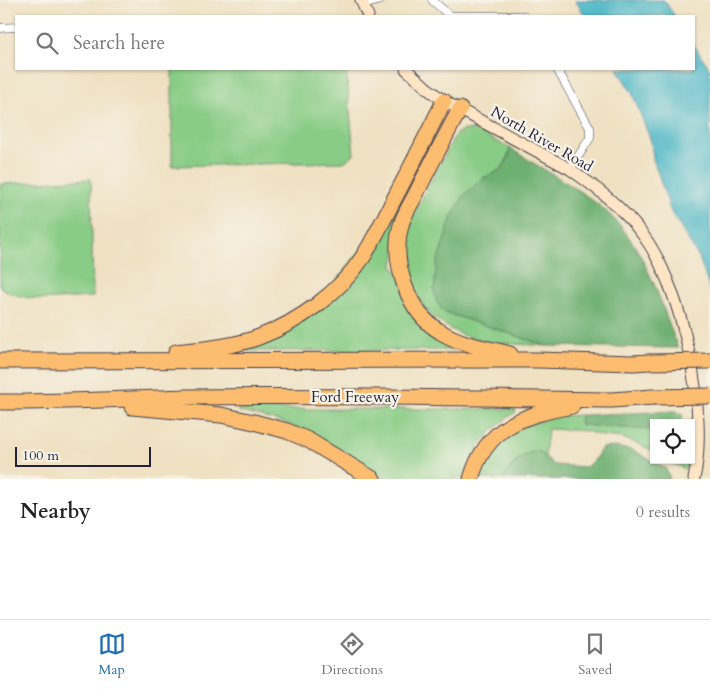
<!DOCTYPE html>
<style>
:root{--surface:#fff;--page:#f2f2f2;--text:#222;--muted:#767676;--line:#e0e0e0;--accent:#1f6fb2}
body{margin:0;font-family:Cardo,serif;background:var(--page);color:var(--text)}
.controls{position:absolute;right:15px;bottom:15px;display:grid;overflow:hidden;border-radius:0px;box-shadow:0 1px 4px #0004}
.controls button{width:45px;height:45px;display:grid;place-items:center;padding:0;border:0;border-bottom:1px solid var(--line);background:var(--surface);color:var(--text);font:25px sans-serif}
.scale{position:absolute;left:15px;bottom:12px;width:136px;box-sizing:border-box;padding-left:5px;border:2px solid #22223b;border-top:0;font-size:14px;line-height:18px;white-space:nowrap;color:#22223b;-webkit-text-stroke:4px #f7f3e8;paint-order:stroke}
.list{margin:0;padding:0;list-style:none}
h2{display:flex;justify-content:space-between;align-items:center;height:65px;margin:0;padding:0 20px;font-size:21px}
h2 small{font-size:16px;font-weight:400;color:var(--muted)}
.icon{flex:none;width:28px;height:28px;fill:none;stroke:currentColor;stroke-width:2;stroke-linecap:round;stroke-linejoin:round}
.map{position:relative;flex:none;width:710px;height:479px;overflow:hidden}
.search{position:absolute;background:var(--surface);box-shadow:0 1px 4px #0004;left:15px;right:15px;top:15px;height:55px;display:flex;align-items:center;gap:12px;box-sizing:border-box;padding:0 18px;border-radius:0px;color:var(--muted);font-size:19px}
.sheet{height:140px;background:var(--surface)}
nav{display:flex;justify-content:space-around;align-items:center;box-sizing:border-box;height:70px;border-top:1px solid var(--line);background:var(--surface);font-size:14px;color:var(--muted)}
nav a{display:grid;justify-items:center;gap:2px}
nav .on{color:var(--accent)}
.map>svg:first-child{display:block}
.green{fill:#88cc85;stroke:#557760}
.forest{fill:#6eb072;stroke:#486956}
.water{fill:#4ab6c6;stroke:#366c80}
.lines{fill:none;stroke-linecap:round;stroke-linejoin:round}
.street-casing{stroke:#413f4f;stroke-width:9}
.secondary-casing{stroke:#413f4f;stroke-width:13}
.highway-casing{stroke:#413f4f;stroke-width:17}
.street{stroke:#fff;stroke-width:8}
.secondary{stroke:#fee5c5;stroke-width:11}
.highway{stroke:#fcbd6f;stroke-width:15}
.highway-bridge-casing{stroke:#413f4f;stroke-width:17;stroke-linecap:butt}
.highway-bridge{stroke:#fcbd6f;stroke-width:15}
.labels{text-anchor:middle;stroke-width:4.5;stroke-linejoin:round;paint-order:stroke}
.street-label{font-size:15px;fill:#22223b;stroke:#f7f3e8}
</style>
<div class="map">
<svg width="710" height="479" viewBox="0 0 710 479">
<rect width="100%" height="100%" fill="#f7f3e8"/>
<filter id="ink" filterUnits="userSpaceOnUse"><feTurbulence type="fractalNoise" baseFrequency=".02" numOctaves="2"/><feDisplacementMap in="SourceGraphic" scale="10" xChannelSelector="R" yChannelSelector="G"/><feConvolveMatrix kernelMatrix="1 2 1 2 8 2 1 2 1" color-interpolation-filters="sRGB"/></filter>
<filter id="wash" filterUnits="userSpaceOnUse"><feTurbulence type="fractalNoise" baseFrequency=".0096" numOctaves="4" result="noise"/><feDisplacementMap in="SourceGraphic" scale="20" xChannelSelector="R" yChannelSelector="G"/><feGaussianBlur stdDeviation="1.12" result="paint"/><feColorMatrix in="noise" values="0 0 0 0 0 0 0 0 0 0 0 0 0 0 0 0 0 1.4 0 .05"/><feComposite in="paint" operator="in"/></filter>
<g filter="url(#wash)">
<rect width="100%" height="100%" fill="#efe1c2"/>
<g class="green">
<polygon points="172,69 346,69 354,154 344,162 172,166"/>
<path d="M464,130h10l36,18c-4,20 -10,22 -27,30l-39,134 103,34c-24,-2 -49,-2 -72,-7 -53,-14 -83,-68 -63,-119 11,-27 27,-53 40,-79l5,-8z"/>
<path d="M91,179l2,118c-30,1 -67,8 -93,-10v-103z"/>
<polygon points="399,201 403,203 393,266 454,346 454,350 235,351 306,319"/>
<path d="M238,409h277l1,3c-25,16 -44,38 -53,67h-80l-32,-24 -36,-20 -30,-12 -47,-12z"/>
<polygon points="581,415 579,421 581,425 654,430 654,452 639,444 622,438 602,436 586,431 548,429 545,457 538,450 511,466 503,479 477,479 481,469 494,447 513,429 556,416"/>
<polygon points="667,460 689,460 688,466 684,469"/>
</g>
<g class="forest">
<path d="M510,148c30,20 62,36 90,58 44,35 59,92 78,142l-131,-2 -103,-34 -8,-11 -2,-11 3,-27 15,-47 12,-21 19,-17 18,-8 7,-11z"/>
<polygon points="676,411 683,415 681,423 654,423 654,430 581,425 579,421 581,415"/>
<path d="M614,447l19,3 33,19 4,10h-167c11,-18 15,-22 35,-29l16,15 32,2 9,-8 7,-11z"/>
</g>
<g class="water">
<polygon points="575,0 664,0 675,16 585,16"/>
<polygon points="694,45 710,69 710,290 699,258 671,212 653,159 651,141 632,93 617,69 694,69"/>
</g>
</g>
<g filter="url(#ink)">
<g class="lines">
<defs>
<g id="street">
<polyline points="432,0 450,16 524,16"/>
<polyline points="363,5 381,0"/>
<polyline points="0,28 16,27"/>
<polyline points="557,69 590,128 590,138 570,169"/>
</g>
<g id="secondary">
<polyline points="361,0 368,16"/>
<path d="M406,69l22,20 16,12 126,68c27,19 53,39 73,66 40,54 66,178 51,244"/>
</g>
<g id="highway">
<path d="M460,109c-15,28 -30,56 -44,85 -5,10 -12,20 -15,31 -10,36 6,88 40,107 21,13 45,16 69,22"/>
<path d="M176,352c28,-3 56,-5 83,-15 40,-15 80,-44 104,-80 11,-18 20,-36 29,-54 18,-34 35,-68 52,-102"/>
<polyline points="0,361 538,360 633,363 649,362"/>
<path d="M0,402c62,0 123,-3 185,-5 142,-2 285,1 427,3l41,-3"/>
<polyline points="132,407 221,415 254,422 287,431 308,440 373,479"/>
<path d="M471,479c15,-53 52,-64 101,-73"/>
</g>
</defs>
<use href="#street" class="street-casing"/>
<use href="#secondary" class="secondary-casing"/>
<use href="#highway" class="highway-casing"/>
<use href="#street" class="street"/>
<use href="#secondary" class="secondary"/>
<use href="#highway" class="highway"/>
<defs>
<g id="highway-bridge">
<polyline points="649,362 710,361"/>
<polyline points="653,397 710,396"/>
</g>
</defs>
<use href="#highway-bridge" class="highway-bridge-casing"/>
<use href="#highway-bridge" class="highway-bridge"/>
</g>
</g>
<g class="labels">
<g class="street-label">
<text transform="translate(542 139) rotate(30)" y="5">North River Road</text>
<text x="355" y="402">Ford Freeway</text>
</g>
</g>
</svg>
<div class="controls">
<button><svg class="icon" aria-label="locate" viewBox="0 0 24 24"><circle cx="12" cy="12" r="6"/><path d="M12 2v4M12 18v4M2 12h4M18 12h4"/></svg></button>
</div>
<div class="scale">100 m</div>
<div class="search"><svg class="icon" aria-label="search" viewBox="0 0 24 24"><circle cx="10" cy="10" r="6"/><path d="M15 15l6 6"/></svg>Search here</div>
</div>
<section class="sheet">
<h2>Nearby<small>0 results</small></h2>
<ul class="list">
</ul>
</section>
<nav>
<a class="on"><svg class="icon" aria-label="map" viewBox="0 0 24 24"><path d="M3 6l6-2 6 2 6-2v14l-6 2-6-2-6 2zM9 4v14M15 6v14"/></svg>Map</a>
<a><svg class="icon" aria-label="directions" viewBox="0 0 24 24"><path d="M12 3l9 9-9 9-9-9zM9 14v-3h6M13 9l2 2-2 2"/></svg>Directions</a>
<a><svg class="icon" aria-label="saved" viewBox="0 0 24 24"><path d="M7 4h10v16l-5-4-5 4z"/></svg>Saved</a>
</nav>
